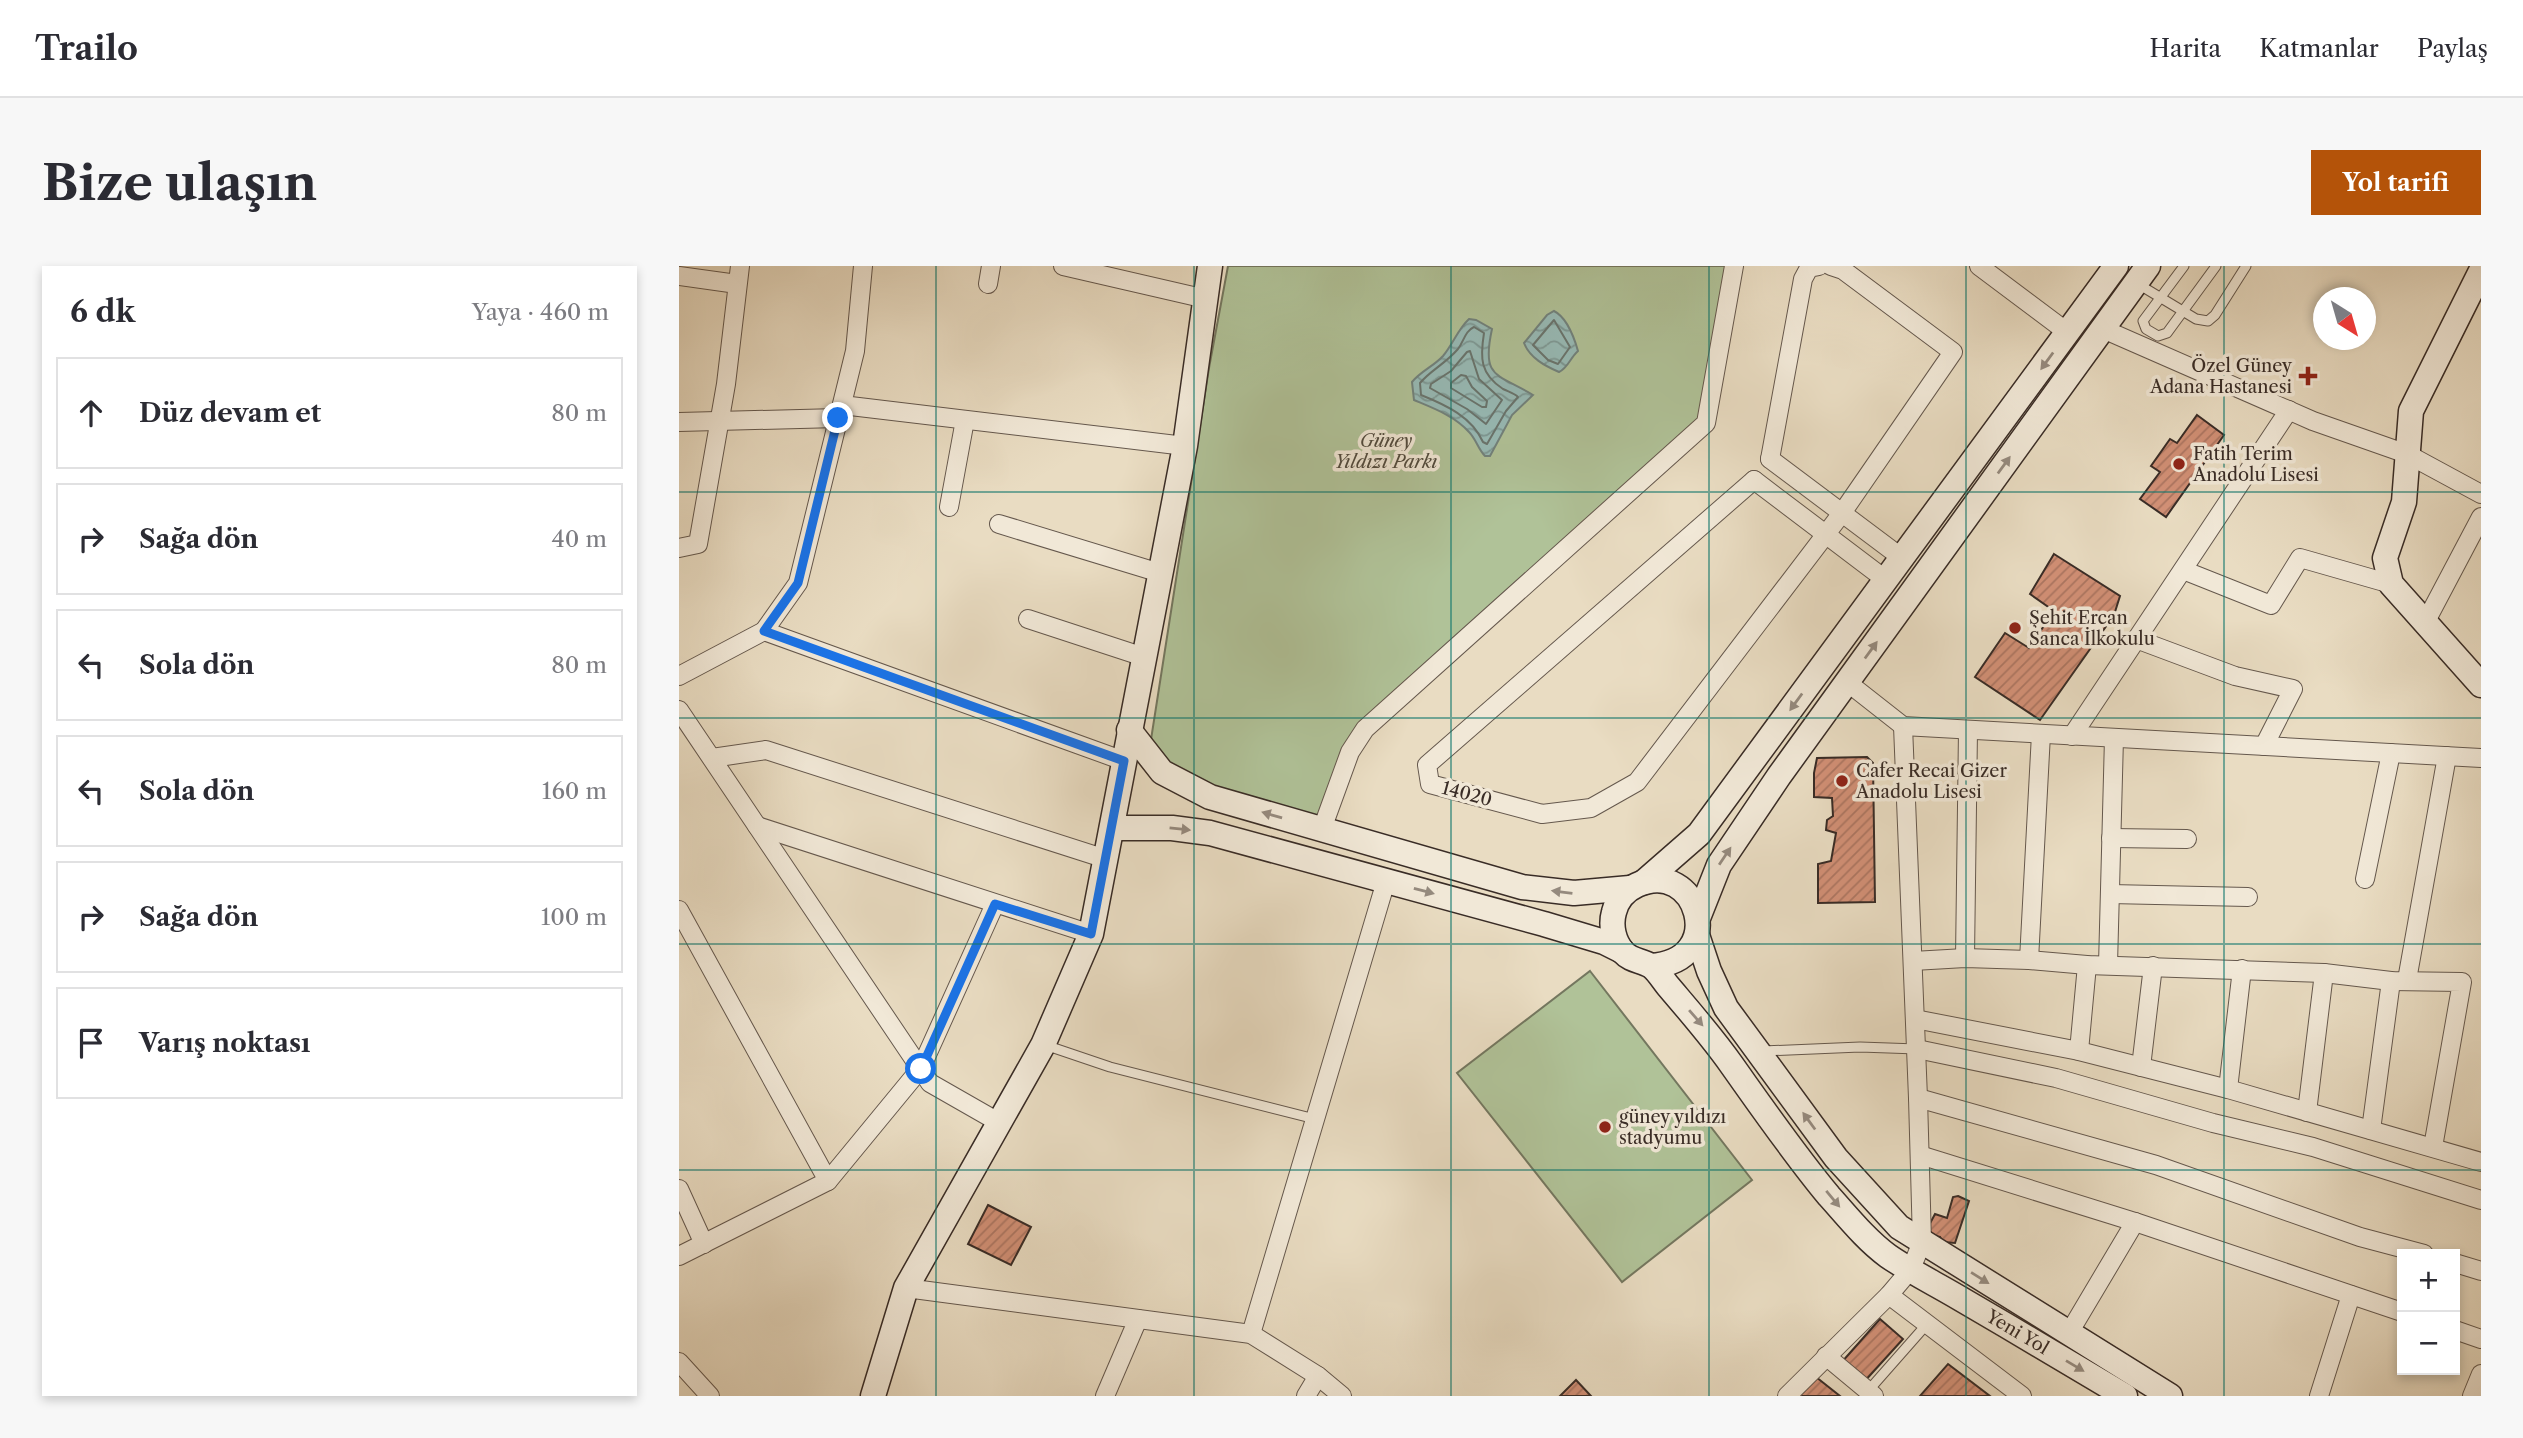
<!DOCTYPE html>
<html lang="tr">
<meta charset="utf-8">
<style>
:root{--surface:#fff;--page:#f7f7f7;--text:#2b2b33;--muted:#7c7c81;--line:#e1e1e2;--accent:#b45309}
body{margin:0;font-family:"Libre Caslon Text",serif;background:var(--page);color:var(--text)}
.controls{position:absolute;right:21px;bottom:21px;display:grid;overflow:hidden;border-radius:0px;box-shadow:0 4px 10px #0003}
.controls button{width:63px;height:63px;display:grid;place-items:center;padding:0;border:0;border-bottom:2px solid var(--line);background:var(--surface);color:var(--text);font:35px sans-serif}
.compass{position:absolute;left:1634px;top:21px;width:63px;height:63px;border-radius:50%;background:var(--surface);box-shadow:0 4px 10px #0003;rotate:143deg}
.stop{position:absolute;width:21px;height:21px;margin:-16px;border:5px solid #1a73e8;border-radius:50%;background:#fff}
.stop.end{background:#1a73e8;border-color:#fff;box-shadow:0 2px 7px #0008}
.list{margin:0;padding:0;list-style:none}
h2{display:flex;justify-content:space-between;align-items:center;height:91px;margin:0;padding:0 28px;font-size:30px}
h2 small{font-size:23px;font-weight:400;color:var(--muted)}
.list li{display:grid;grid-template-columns:46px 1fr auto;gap:21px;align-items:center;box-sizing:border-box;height:112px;margin:0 14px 14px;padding:0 14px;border:2px solid var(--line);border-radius:0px}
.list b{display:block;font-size:26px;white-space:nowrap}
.list em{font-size:23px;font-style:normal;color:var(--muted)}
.icon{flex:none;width:38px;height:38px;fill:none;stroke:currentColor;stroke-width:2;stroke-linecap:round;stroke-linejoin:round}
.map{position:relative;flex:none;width:1802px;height:1130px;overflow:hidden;border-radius:0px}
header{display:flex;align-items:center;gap:42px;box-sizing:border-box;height:98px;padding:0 35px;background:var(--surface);border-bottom:2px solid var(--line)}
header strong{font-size:33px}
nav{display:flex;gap:38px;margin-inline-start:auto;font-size:24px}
.intro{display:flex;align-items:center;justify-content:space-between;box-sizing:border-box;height:168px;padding:0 42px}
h1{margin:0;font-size:49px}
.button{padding:18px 32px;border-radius:0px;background:var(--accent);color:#fff;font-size:24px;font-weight:700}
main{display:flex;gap:42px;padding:0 42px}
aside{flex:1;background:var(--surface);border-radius:0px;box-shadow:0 4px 10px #0003}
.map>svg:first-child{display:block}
.park{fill:#b0c298;stroke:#74775f;stroke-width:2}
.water{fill:url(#water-waves);stroke:#71827d;stroke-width:2}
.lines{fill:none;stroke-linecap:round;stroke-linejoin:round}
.shore{stroke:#68746e;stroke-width:2}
.building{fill:url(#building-hatch);stroke:#392c26;stroke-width:2}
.lane-casing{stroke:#65584d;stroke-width:11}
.street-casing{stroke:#65584d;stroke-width:20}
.secondary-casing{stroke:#392c26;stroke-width:27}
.lane{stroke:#f1e8d7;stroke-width:9}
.street{stroke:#f1e8d7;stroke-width:18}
.secondary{stroke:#f1e8d7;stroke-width:24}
.oneway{fill:#958a7e}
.route{stroke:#1a73e8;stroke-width:9}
.grid{fill:none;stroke:#0f766e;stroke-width:2;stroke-opacity:0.55}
.poi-dot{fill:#8f2418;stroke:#f1e8d7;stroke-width:2.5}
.labels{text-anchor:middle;stroke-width:7;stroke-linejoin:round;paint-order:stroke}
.poi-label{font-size:18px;fill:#392c26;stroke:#f1e8d7;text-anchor:start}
.park-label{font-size:18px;font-style:italic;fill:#514a3d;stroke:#f1e8d7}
.street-label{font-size:18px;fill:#392c26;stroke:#f1e8d7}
</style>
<header>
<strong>Trailo</strong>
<nav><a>Harita</a><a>Katmanlar</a><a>Paylaş</a></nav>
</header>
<div class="intro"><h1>Bize ulaşın</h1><a class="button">Yol tarifi</a></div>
<main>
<aside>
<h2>6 dk<small>Yaya · 460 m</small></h2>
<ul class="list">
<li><svg class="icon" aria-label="ahead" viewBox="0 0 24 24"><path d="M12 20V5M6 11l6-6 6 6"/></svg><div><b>Düz devam et</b></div><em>80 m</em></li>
<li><svg class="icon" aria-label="right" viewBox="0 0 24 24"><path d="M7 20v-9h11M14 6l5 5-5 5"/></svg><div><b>Sağa dön</b></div><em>40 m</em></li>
<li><svg class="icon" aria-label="left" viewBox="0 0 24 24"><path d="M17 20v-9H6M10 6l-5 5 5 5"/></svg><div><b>Sola dön</b></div><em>80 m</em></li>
<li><svg class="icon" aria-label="left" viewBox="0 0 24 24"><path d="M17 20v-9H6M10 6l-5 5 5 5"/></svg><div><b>Sola dön</b></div><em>160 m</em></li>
<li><svg class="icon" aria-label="right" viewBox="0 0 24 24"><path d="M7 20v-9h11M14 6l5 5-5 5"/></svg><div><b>Sağa dön</b></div><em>100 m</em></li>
<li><svg class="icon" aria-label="arrive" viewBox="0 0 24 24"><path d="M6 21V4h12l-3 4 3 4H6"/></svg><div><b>Varış noktası</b></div></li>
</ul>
</aside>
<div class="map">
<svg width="1802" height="1130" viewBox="0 0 1802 1130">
<defs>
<pattern id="water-waves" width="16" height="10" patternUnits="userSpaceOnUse" patternTransform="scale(1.75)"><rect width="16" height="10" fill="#97bbb7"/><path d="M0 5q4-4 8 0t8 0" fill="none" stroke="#7c9895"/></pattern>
<pattern id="building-hatch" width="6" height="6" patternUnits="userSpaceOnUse" patternTransform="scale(1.75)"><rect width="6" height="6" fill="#d18f75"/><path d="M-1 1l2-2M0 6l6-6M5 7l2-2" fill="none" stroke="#ab7560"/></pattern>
</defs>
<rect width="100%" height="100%" fill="#e9dcc2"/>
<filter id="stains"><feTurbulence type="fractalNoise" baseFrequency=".00286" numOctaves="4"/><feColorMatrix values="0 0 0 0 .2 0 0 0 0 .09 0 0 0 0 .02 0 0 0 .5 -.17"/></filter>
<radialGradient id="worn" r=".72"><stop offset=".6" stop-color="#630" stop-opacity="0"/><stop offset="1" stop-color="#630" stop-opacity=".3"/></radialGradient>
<g class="park">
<polygon points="549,0 1050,0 1027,157 697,443 643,563 495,508 471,480 530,102"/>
<polygon points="911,705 1073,914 943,1016 778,807"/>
</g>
<g class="water">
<path d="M875,45c12,6 20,26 24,40 -8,7 -10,17 -19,21 -14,-6 -29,-14 -35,-29l23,-28z"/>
<path d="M790,53l7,1 16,9c-11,50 5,44 41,66l-21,20 -22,41h-5c-7,-7 -9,-17 -16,-24 -14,-16 -36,-24 -55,-32l-2,-18c9,-11 22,-16 31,-26 10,-12 15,-27 26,-37z"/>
</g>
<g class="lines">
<g class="shore">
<polygon points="875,54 891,81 879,98 869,94 854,79"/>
<path d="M795,61l10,6c-4,25 -4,41 19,56 6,3 11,4 15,8l-12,14 -19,33 -4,-2c-11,-25 -37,-37 -62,-47l-1,-12c11,-13 25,-19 38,-34 6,-8 7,-18 16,-22z"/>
<polygon points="791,85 800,113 823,134 807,158 788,143 751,122 752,118 772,105 788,86"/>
<polygon points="782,109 787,110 793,121 808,135 807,141 803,141 772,122 772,117"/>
</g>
</g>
<g class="building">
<polygon points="1518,149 1545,169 1487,251 1461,233 1481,206 1472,200 1491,173 1498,177"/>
<polygon points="1375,288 1441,330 1435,349 1361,454 1296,411 1326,367 1350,382 1375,345 1351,328"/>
<polygon points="1188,491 1194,497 1196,636 1139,637 1139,598 1152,595 1157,567 1147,564 1148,554 1154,550 1153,532 1135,531 1135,507 1138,492"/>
<polygon points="1279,930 1290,935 1276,977 1264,976 1261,971 1251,969 1248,963 1256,948 1268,952 1274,931"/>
<polygon points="309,939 352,961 332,999 289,978"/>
<polygon points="1201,1053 1224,1073 1184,1117 1162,1097"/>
<polygon points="1269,1098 1311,1130 1241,1130"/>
<polygon points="1137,1111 1161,1130 1120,1130"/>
<polygon points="897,1114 912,1130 881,1130"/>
</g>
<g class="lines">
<defs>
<g id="lane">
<polyline points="1505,0 1464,55 1467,63 1479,70 1488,67 1537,0"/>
<polyline points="1459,18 1517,53 1529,55 1536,49 1567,0"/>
<polyline points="366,779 431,801 636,853"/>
<polyline points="1084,785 1181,781 1238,783"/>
<polyline points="1189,1125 1248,1058"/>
</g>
<g id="street">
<polyline points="384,0 527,33"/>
<polyline points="1300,0 1388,66"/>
<polyline points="0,10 58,18"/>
<polyline points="309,18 312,0"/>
<polyline points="1424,63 1634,155 1728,188 1802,228"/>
<polyline points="163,139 506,180"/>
<polyline points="0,156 159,152"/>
<polyline points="1091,193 1124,13 1130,2 1140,0"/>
<polyline points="1091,193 1223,292"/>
<polyline points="1075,214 748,499 751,518 863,548 912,542 958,516 1163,247 1274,86 1164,4 1152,0"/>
<polyline points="1075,214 1207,314"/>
<polyline points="270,241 286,154"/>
<polyline points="320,258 481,307"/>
<polyline points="0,282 19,278 47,118 61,0"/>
<polyline points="1504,304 1592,339 1621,292 1712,318"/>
<polyline points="349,353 465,391"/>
<polyline points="1746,357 1802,251"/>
<polyline points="85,365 445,495"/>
<polyline points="1457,373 1556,410 1614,423 1585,480"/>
<polyline points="0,410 85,365 119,317 176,85 184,0"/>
<polyline points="1168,416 1224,460 1802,492"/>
<polyline points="0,444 251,817 321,857"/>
<polyline points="1393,470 1610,144"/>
<polyline points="33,492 87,484 427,593"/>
<polyline points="78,560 412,668"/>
<polyline points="643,563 671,486 686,463 1027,157 1055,0"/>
<polyline points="1432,572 1508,573"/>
<polyline points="1686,613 1712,487"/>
<polyline points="1431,628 1569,631"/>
<polyline points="0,644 149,915"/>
<polyline points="1286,692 1289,464"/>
<polyline points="1350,694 1362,468"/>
<polyline points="1234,695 1286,692 1350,694 1408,699 1645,707 1712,715 1783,716 1754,881"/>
<polyline points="1429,699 1435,472"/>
<polyline points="1728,714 1768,490"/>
<polyline points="1236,753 1400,785 1549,823 1802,896"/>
<polyline points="1238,783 1377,812 1534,857 1634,881 1802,934"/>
<polyline points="1400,785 1408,699"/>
<polyline points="1462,801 1474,700"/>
<polyline points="1549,823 1563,703"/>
<polyline points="1239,832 1477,899 1681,971 1745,988"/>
<polyline points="1628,846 1645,707"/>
<polyline points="1692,864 1712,715"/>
<polyline points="1241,889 1456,956 1723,1046"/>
<polyline points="0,923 25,978"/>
<polyline points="0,990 149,915 242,802 316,638"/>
<polyline points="1776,997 1802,1005"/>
<polyline points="227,1022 572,1068 639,1110 663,1130"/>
<polyline points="1210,1029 1343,1130"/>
<polyline points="1776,1064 1802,1073"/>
<polyline points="1390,1067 1456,956"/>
<polyline points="572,1068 707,615"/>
<polyline points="1147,1090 1195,1130"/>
<polyline points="0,1096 31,1130"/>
<polyline points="426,1130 459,1053"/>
<polyline points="627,1130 639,1110"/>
<polyline points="1108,1130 1210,1029 1232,1003 1243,976 1239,832 1224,460"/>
<polyline points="1640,1130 1672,1029"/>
<polyline points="1793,1130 1802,1108"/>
</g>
<g id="secondary">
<polyline points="1802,5 1732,145 1725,236 1706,292 1712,318 1802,419"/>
<polyline points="450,464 483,506 531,531 843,621 895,627 951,622"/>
<polyline points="433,562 493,562 531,567 865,658 925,676 943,685"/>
<polyline points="965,616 1020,568 1437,0"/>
<polyline points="1019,652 1040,599 1100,510 1469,0"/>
<polyline points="1018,669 1030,705 1047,742 1157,892 1220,961 1491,1130"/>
<path id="s1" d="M972,700c79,-5 46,-109 -14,-81 -11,5 -20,15 -23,27 -4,14 0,30 9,40 8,9 18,8 28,14 6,4 12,14 17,20 22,26 44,51 63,78 32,45 63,90 98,132 18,20 37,44 59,60 23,16 50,29 73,43 55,32 110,65 164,97"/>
<polyline points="194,1130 227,1022 364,779 412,668 506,180 531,0"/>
</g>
</defs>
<use href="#lane" class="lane-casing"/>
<use href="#street" class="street-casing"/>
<use href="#secondary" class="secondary-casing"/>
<use href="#lane" class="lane"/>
<use href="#street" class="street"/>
<use href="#secondary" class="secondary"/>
</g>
<defs><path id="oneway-solid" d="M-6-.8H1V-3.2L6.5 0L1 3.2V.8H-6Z" transform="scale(1.75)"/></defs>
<g class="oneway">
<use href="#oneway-solid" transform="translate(1368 95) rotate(126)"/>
<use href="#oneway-solid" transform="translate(1325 199) rotate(-54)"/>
<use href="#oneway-solid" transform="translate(1192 384) rotate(-54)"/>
<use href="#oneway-solid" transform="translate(1117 436) rotate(126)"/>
<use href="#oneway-solid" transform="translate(593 549) rotate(-164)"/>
<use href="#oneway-solid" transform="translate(501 563) rotate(6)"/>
<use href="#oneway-solid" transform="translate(1046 590) rotate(-56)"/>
<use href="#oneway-solid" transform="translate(745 625) rotate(15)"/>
<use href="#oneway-solid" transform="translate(883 626) rotate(-173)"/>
<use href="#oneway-solid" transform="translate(1017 752) rotate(49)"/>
<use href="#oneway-solid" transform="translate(1130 855) rotate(-126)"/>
<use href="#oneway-solid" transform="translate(1154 933) rotate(50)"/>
<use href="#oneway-solid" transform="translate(1301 1012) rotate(32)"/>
<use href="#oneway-solid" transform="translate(1396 1100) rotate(31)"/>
</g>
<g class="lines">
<polyline class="route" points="159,152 119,317 85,365 445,495 412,668 316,638 242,803"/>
</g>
<path class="grid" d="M257,0v1130M515,0v1130M772,0v1130M1030,0v1130M1287,0v1130M1545,0v1130M0,226h1802M0,452h1802M0,678h1802M0,904h1802"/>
<g class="poi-dot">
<path d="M1625.5 99.5h7v7h7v7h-7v7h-7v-7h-7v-7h7z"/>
<circle cx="1500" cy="198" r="7"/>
<circle cx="1336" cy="362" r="7"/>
<circle cx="1163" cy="515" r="7"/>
<circle cx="926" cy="861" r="7"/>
</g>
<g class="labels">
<g class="poi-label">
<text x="1613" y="106" text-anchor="end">Özel Güney<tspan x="1613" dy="21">Adana Hastanesi</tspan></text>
<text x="1514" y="194">Fatih Terim<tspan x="1514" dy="21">Anadolu Lisesi</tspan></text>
<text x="1350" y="358">Şehit Ercan<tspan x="1350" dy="21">Sanca İlkokulu</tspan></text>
<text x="1177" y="511">Cafer Recai Gizer<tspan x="1177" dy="21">Anadolu Lisesi</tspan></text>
<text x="940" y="857">güney yıldızı<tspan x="940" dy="21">stadyumu</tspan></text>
</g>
<g class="park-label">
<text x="707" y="181">Güney<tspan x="707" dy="21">Yıldızı Parkı</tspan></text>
</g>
<g class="street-label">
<text transform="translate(788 528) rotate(15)" y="6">14020</text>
<text dy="6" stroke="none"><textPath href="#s1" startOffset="793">Yeni Yol</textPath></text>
</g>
</g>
<rect width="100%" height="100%" filter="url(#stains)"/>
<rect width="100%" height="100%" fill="url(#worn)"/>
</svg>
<div class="controls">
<button>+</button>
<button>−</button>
</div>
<svg class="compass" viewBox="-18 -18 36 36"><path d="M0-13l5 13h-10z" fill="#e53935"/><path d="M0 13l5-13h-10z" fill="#7c7c81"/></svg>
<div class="stop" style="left:242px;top:803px"></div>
<div class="stop end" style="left:159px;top:152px"></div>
</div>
</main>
